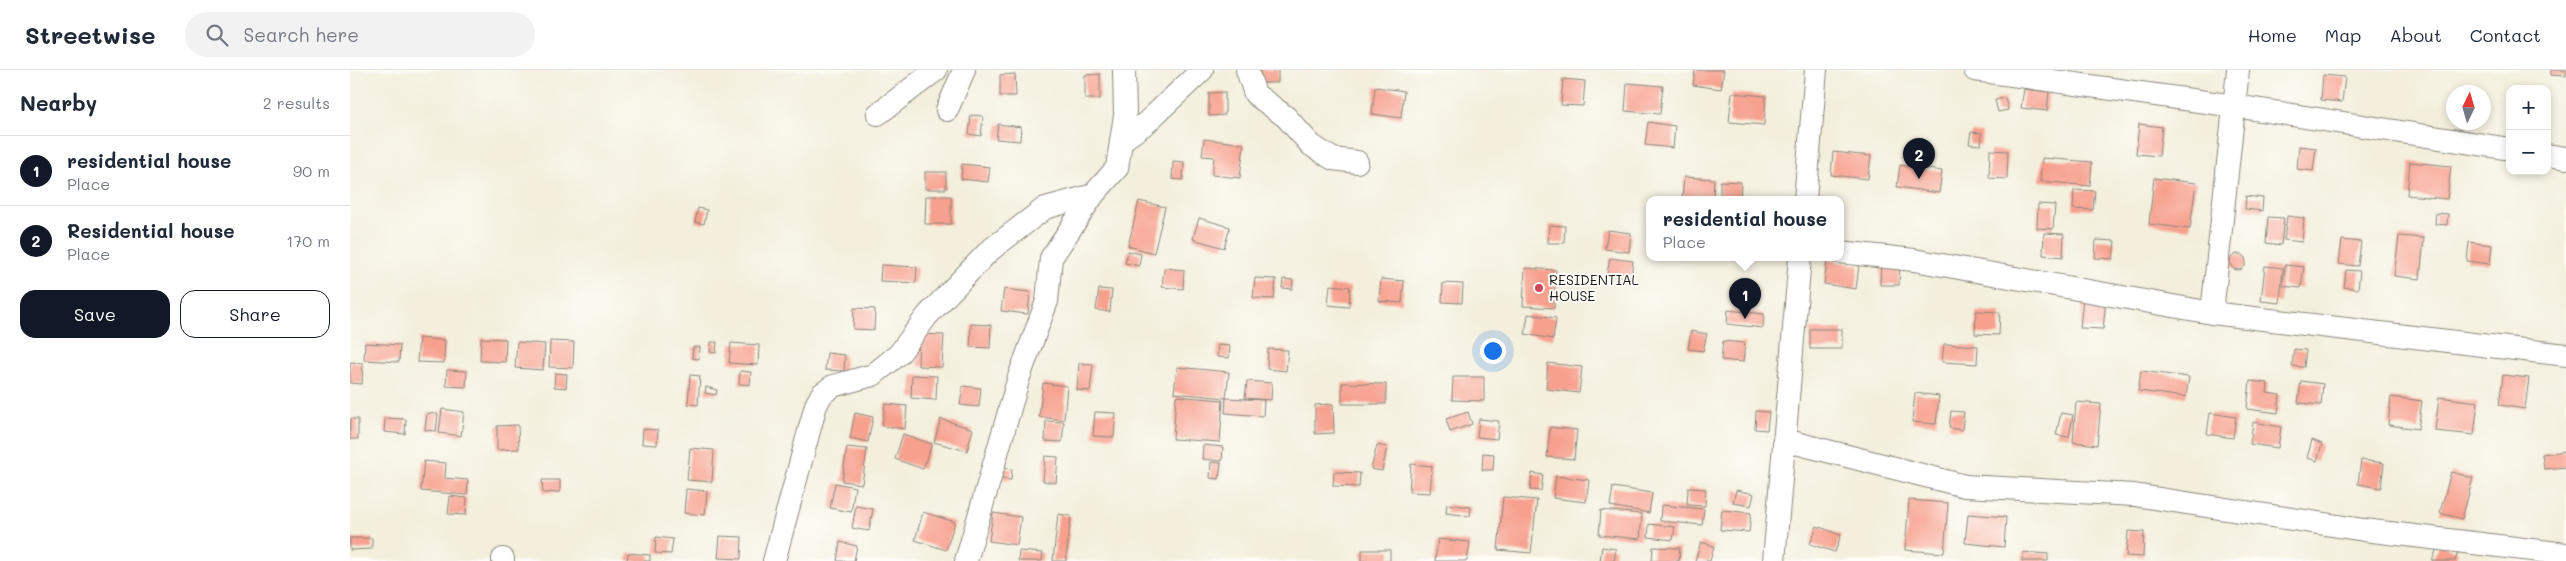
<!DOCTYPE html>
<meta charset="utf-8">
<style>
:root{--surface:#fff;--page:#f2f2f3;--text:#1f2937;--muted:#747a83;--line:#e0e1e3;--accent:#111827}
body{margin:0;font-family:Mali,sans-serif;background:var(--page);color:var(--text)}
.controls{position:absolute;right:15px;top:15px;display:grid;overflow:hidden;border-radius:10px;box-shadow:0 2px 8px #0003}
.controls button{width:45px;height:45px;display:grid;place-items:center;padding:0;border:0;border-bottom:1px solid var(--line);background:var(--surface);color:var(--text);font:25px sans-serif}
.compass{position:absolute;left:2096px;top:15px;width:45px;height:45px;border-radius:50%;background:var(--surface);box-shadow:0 2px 8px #0003;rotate:5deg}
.you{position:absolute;left:1142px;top:280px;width:18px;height:18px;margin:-12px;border:4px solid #fff;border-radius:50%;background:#1a73e8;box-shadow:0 0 0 8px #1a73e833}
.badge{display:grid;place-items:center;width:32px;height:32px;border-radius:50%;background:var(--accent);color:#fff;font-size:16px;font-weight:700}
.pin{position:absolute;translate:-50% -41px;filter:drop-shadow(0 1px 2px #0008)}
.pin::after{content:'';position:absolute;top:26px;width:18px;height:15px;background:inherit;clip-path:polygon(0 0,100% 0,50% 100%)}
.popup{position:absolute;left:1296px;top:126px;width:198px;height:65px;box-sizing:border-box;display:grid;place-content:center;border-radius:10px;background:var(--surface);filter:drop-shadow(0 1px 4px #0005);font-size:16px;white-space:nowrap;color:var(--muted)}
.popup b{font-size:19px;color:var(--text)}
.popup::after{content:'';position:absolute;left:50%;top:100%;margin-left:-10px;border:10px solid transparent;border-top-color:var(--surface)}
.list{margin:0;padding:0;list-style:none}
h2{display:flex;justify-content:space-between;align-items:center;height:65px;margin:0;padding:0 20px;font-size:21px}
h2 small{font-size:16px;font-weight:400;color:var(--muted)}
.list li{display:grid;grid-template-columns:32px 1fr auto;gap:15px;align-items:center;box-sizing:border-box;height:70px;padding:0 20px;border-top:1px solid var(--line)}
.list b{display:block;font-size:19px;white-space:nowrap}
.list p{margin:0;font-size:16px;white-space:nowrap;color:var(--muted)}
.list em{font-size:16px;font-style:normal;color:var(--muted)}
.actions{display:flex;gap:10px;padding:15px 20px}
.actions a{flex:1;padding:11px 0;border:1px solid var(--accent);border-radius:15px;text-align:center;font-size:18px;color:var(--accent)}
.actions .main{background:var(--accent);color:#fff}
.icon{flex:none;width:28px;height:28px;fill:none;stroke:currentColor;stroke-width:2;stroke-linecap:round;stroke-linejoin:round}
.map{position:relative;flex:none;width:2216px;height:491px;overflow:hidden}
header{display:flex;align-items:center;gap:30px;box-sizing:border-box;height:70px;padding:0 25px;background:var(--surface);border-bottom:1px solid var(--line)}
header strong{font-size:24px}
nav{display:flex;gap:28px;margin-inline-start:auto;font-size:18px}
.search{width:350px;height:45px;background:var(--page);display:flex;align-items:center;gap:12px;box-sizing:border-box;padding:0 18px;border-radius:28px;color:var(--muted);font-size:19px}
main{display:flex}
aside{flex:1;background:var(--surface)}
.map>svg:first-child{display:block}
.building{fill:#f7a08e}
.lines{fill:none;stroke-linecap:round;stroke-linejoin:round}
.minor-casing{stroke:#88867c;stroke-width:24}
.minor{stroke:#fff;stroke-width:22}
.poi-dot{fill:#d1495b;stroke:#fdfcf7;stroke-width:2}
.labels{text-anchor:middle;stroke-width:4;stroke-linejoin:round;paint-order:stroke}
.poi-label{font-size:14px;fill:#1c1c1c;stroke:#fdfcf7;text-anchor:start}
</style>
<header>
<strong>Streetwise</strong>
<div class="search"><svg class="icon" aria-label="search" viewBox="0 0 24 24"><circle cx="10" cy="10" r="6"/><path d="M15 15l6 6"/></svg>Search here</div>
<nav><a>Home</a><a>Map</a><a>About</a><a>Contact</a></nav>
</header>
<main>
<aside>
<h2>Nearby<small>2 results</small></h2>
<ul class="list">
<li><span class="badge">1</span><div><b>residential house</b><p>Place</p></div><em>90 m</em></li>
<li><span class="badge">2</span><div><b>Residential house</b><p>Place</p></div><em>170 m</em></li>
</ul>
<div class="actions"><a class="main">Save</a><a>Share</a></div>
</aside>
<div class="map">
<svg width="2216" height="491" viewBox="0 0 2216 491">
<rect width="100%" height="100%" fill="#fdfcf7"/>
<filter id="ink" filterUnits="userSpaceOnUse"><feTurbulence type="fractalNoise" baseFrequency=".02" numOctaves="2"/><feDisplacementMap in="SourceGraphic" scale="10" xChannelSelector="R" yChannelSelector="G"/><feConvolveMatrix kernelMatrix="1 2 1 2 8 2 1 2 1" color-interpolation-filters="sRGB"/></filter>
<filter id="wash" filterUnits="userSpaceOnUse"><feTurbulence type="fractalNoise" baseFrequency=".0096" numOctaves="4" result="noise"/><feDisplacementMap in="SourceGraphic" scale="20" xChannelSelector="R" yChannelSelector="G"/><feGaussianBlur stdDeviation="1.12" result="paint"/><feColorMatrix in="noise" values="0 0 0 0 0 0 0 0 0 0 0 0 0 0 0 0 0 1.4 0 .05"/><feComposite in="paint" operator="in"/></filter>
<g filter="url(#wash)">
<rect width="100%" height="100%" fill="#f3efdc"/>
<g id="blocks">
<g class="building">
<polygon points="910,0 928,0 928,13 911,13"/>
<polygon points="1345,0 1374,0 1371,19 1343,15"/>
<polygon points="2201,0 2216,0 2216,6 2200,5"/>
<polygon points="665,4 666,26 650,26 650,5"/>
<polygon points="750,4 750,29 735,29 735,5"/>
<polygon points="1973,5 1995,7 1992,32 1971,30"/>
<polygon points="1213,9 1235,11 1233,36 1211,35"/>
<polygon points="1277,13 1313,16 1310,44 1275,41"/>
<polygon points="1025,17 1054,21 1051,48 1022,44"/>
<polygon points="1674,19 1699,22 1697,41 1671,38"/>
<polygon points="875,22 875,45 859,46 859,23"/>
<polygon points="1382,23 1416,26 1414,55 1379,52"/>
<polygon points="1655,28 1658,40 1648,42 1645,30"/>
<polygon points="621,45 633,46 631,66 619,64"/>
<polygon points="1298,52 1325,56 1323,78 1295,75"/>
<polygon points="648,54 671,57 670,71 646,69"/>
<polygon points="1789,54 1812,57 1809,86 1786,84"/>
<polygon points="1621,62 1632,63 1631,75 1619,74"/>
<polygon points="854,69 894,74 890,108 862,105 864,87 852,86"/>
<polygon points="1949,76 1966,78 1963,101 1947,99"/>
<polygon points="1640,80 1658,81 1657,109 1639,108"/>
<polygon points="1483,82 1521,86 1518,109 1481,105"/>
<polygon points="1692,88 1742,92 1740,116 1690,111"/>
<polygon points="823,91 834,92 833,110 822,109"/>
<polygon points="2060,92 2101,96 2097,129 2057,125"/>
<polygon points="612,94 640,97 638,112 611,109"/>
<polygon points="1550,95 1592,101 1589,123 1547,117"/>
<rect x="575" y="102" width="21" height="17"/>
<polygon points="1334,107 1364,109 1363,130 1332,130"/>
<polygon points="1804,108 1846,113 1840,159 1799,154"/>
<polygon points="1370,111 1391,112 1390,130 1370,130"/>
<polygon points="1724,120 1745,121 1743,140 1723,139"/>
<polygon points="576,126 601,126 601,154 575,154"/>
<polygon points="1896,126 1913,128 1912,141 1895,139"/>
<polygon points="789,131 815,137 804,183 778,176"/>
<polygon points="1688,134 1705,135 1703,159 1687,158"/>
<polygon points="348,138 357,140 354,154 345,152"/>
<polygon points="2086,143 2098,144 2097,155 2085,154"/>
<polygon points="1937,146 1954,148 1952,172 1934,170"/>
<polygon points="1918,147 1934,148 1931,175 1916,173"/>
<polygon points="849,148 880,157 874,178 843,169"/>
<polygon points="1199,155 1215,156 1214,173 1198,173"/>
<polygon points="1258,160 1281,163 1279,182 1255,179"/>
<polygon points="1694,163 1714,164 1713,187 1693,185"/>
<polygon points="2049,166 2074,168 2070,209 2044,206"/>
<polygon points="1746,170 1765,171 1763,189 1745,188"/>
<polygon points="1992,170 2011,172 2008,196 1989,194"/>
<polygon points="2119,172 2142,175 2140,194 2117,191"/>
<polygon points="778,181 791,184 789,196 775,193"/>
<circle cx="1888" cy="192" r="8"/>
<polygon points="1260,188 1283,191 1281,208 1257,204"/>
<polygon points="1477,190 1509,195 1506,219 1474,214"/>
<polygon points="1531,192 1550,193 1549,215 1530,215"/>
<polygon points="531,195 567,197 566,213 530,211"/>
<polygon points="1935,195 1954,197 1951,218 1933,216"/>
<polygon points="1915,196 1933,198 1930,233 1911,231"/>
<polygon points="814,198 834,200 833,219 812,217"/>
<polygon points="1175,198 1206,200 1204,238 1173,236"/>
<polygon points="1996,200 2010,201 2008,219 1994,217"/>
<polygon points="905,208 926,209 924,229 903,228"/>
<polygon points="933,209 943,210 942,219 932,218"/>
<polygon points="1031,209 1054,211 1052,233 1029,231"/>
<polygon points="1093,213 1113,214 1112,233 1092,232"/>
<polygon points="980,215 1000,217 999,237 978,235"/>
<polygon points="654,219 680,222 678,244 651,241"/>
<polygon points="749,219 762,220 760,242 746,240"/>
<polygon points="1733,228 1756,230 1753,259 1730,258"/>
<polygon points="504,238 525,239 524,260 503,259"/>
<polygon points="1378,240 1414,244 1413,258 1377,254"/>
<polygon points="1626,241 1650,242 1649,265 1625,264"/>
<polygon points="1178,244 1206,248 1203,269 1175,264"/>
<polygon points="621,254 641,255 640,278 620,277"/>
<rect x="1460" y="259" width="32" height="20"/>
<polygon points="1341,261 1357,264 1353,281 1338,279"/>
<polygon points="569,264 594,265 592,297 568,296"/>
<polygon points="69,268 95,270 94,293 67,292"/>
<polygon points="131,268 156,269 155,292 130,291"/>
<polygon points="200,271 224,272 223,298 199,297"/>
<polygon points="1373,271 1395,273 1393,292 1371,290"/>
<polygon points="167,272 195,274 193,300 165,298"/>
<polygon points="361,272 367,272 366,283 360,282"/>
<polygon points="15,273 50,275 49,292 14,290"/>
<polygon points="381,273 409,275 408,295 379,293"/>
<polygon points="1594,274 1628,276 1627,294 1592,292"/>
<polygon points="868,275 880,276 879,288 867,287"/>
<polygon points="343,277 350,277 349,289 342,288"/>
<polygon points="918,279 938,280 936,301 917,299"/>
<polygon points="1944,279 1956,280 1954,297 1942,296"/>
<polygon points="477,283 495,285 494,301 475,300"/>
<polygon points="0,292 13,293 12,314 0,313"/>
<polygon points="729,293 743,294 740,321 727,320"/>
<polygon points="1198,293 1232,297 1229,323 1196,319"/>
<polygon points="827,297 879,302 876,328 824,323"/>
<polygon points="97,300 117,301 116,317 96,316"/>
<polygon points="390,301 401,302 400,315 389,314"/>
<polygon points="1791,301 1839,307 1836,327 1788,321"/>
<polygon points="205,303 217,304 216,318 204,317"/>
<polygon points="340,305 350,306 348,335 338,334"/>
<polygon points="562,305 587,306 586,330 561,328"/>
<polygon points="2153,305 2179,308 2175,339 2149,335"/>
<polygon points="1103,307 1134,307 1134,331 1102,330"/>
<polygon points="897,311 922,313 921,330 895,328"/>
<polygon points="1900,311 1918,313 1917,323 1930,325 1928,343 1897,339"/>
<polygon points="1951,311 1973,314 1971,335 1948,333"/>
<polygon points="693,313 717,316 714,350 689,347"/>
<polygon points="992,313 1036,314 1036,334 992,334"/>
<polygon points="613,316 631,318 629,337 610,335"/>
<polygon points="356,317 367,320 366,325 355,323"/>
<polygon points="1565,323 1589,326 1586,354 1562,352"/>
<polygon points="826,326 873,330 870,372 823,369"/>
<polygon points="2041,327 2072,331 2068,359 2038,355"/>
<polygon points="2089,327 2128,332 2124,365 2085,361"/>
<polygon points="876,328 914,330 913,346 875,343"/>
<polygon points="1726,332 1751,334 1747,375 1723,372"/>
<polygon points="535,334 557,336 555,359 532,356"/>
<polygon points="983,334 984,363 965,364 965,335"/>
<polygon points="92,339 114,342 111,366 89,363"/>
<polygon points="1406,341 1419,342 1417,360 1405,359"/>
<polygon points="1601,341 1614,342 1612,360 1599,358"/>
<polygon points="745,342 766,343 764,367 743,366"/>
<polygon points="1118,342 1122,354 1100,362 1096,349"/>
<polygon points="77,343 88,344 86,361 75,360"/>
<polygon points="505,343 523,347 518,372 500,368"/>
<polygon points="1711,343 1723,345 1719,367 1706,365"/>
<polygon points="1860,343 1886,347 1883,368 1857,364"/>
<polygon points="35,348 56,349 55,364 34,362"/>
<rect x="0" y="349" width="8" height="20"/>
<polygon points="591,349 623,359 617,381 584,372"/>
<polygon points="1129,349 1149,351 1147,369 1127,367"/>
<polygon points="696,351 714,352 712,372 695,371"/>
<polygon points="1903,352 1931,357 1928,378 1900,374"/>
<polygon points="168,355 169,379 147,380 147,356"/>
<polygon points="1200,357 1227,360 1224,389 1197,387"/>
<polygon points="293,359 308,360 307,375 292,374"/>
<polygon points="553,364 582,374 573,399 545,389"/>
<polygon points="1962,370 1972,374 1967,391 1957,388"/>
<polygon points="853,375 873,377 872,391 852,389"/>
<polygon points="1027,375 1037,377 1032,401 1021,399"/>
<polygon points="497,377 517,379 512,414 492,411"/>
<polygon points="340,378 364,380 362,412 337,410"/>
<polygon points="2216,381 2216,397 2194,399 2192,384"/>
<polygon points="1133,383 1144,384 1143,400 1132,400"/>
<polygon points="695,386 708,387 706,413 693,411"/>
<polygon points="2011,390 2034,393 2031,418 2008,414"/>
<polygon points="74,391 96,393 95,408 118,410 117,425 71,421"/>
<polygon points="861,392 871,393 869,409 860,408"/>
<polygon points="1061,394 1082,396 1080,423 1059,422"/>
<polygon points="653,398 662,399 661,410 652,409"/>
<polygon points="984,402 1010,403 1009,417 983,416"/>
<polygon points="2101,402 2123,408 2112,449 2090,443"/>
<polygon points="1182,403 1193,405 1191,421 1180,420"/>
<polygon points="1206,406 1239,410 1236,432 1203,428"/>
<polygon points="192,410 210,410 210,422 193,423"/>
<polygon points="485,413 505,417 501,442 480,438"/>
<polygon points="1263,417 1302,423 1299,443 1260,436"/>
<polygon points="1338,418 1356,419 1355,436 1337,435"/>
<polygon points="336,419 357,421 355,445 334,443"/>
<polygon points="1386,420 1404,424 1401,436 1383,433"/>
<polygon points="100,426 117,428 116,445 98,444"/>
<polygon points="1153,427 1187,430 1181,483 1148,480"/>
<polygon points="1559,430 1598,433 1594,483 1555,480"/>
<polygon points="1097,434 1121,437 1120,446 1096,443"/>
<polygon points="1311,435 1354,439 1352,455 1310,451"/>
<polygon points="506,436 523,439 519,461 502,458"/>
<polygon points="1251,440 1292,444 1290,469 1249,465"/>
<polygon points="1372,440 1401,443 1399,462 1370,460"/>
<polygon points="573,442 605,452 596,480 565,470"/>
<polygon points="643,443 671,447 667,475 639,471"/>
<polygon points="708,444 721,446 716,491 703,491"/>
<polygon points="1618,444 1656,447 1654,477 1615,473"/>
<polygon points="1299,454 1325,457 1323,470 1298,467"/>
<polygon points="1467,456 1491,465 1485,482 1460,474"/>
<polygon points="1778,461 1794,462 1793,487 1776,486"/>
<polygon points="370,466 392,467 391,489 368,488"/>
<polygon points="306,467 323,469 321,484 305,483"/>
<polygon points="0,468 22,468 22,479 0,480"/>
<polygon points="1088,469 1120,472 1117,491 1085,491"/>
<polygon points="490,472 507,476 504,491 487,491"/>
<polygon points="1351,472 1364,476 1360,491 1345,491"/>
<polygon points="2089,474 2108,482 2105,491 2082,491"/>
<polygon points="1252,477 1266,479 1264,491 1250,491"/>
<polygon points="1303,477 1330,478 1329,491 1302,491"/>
<rect x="1012" y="480" width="28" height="11"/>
<polygon points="669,481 693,483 692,491 668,491"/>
<polygon points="1673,482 1698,484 1698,491 1672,491"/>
<polygon points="278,483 300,485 300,491 277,491"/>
</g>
</g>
</g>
<g filter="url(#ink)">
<use href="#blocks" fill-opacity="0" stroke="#88867c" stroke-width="1"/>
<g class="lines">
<defs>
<g id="minor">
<polyline points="897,0 905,24 936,47 961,75 983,89 1007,92"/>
<polyline points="1625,0 1885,36 2160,79"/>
<polyline points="597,40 614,0"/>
<polyline points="528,44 586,0"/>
<polyline points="771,71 796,53 852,0"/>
<polyline points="2197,85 2216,88"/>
<polyline points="1455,130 1466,0"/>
<polyline points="1490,182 1564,190 1862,243 2216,285"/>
<polyline points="1862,243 1888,0"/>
<polyline points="1434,370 1615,416 1784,425 2014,460 2216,484"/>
<polyline points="153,491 153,489"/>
<polyline points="424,491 466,335 472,324 483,316 523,305 549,284 577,246 639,181 695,138 743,125"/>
<polyline points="616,491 669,307 697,231 701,188 743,125 767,98 775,45 774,0"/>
<polyline points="1424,491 1450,188"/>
</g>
</defs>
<use href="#minor" class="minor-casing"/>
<use href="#minor" class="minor"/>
</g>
</g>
<circle class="poi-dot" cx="1189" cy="218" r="5"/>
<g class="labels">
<g class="poi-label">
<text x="1199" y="215">RESIDENTIAL<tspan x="1199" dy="16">HOUSE</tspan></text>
</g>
</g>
</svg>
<div class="controls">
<button>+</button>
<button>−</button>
</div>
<svg class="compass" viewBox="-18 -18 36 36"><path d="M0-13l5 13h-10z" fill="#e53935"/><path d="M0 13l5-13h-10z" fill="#747a83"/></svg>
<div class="you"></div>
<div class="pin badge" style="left:1395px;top:249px">1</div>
<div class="popup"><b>residential house</b>Place</div>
<div class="pin badge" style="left:1569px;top:109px">2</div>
</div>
</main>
